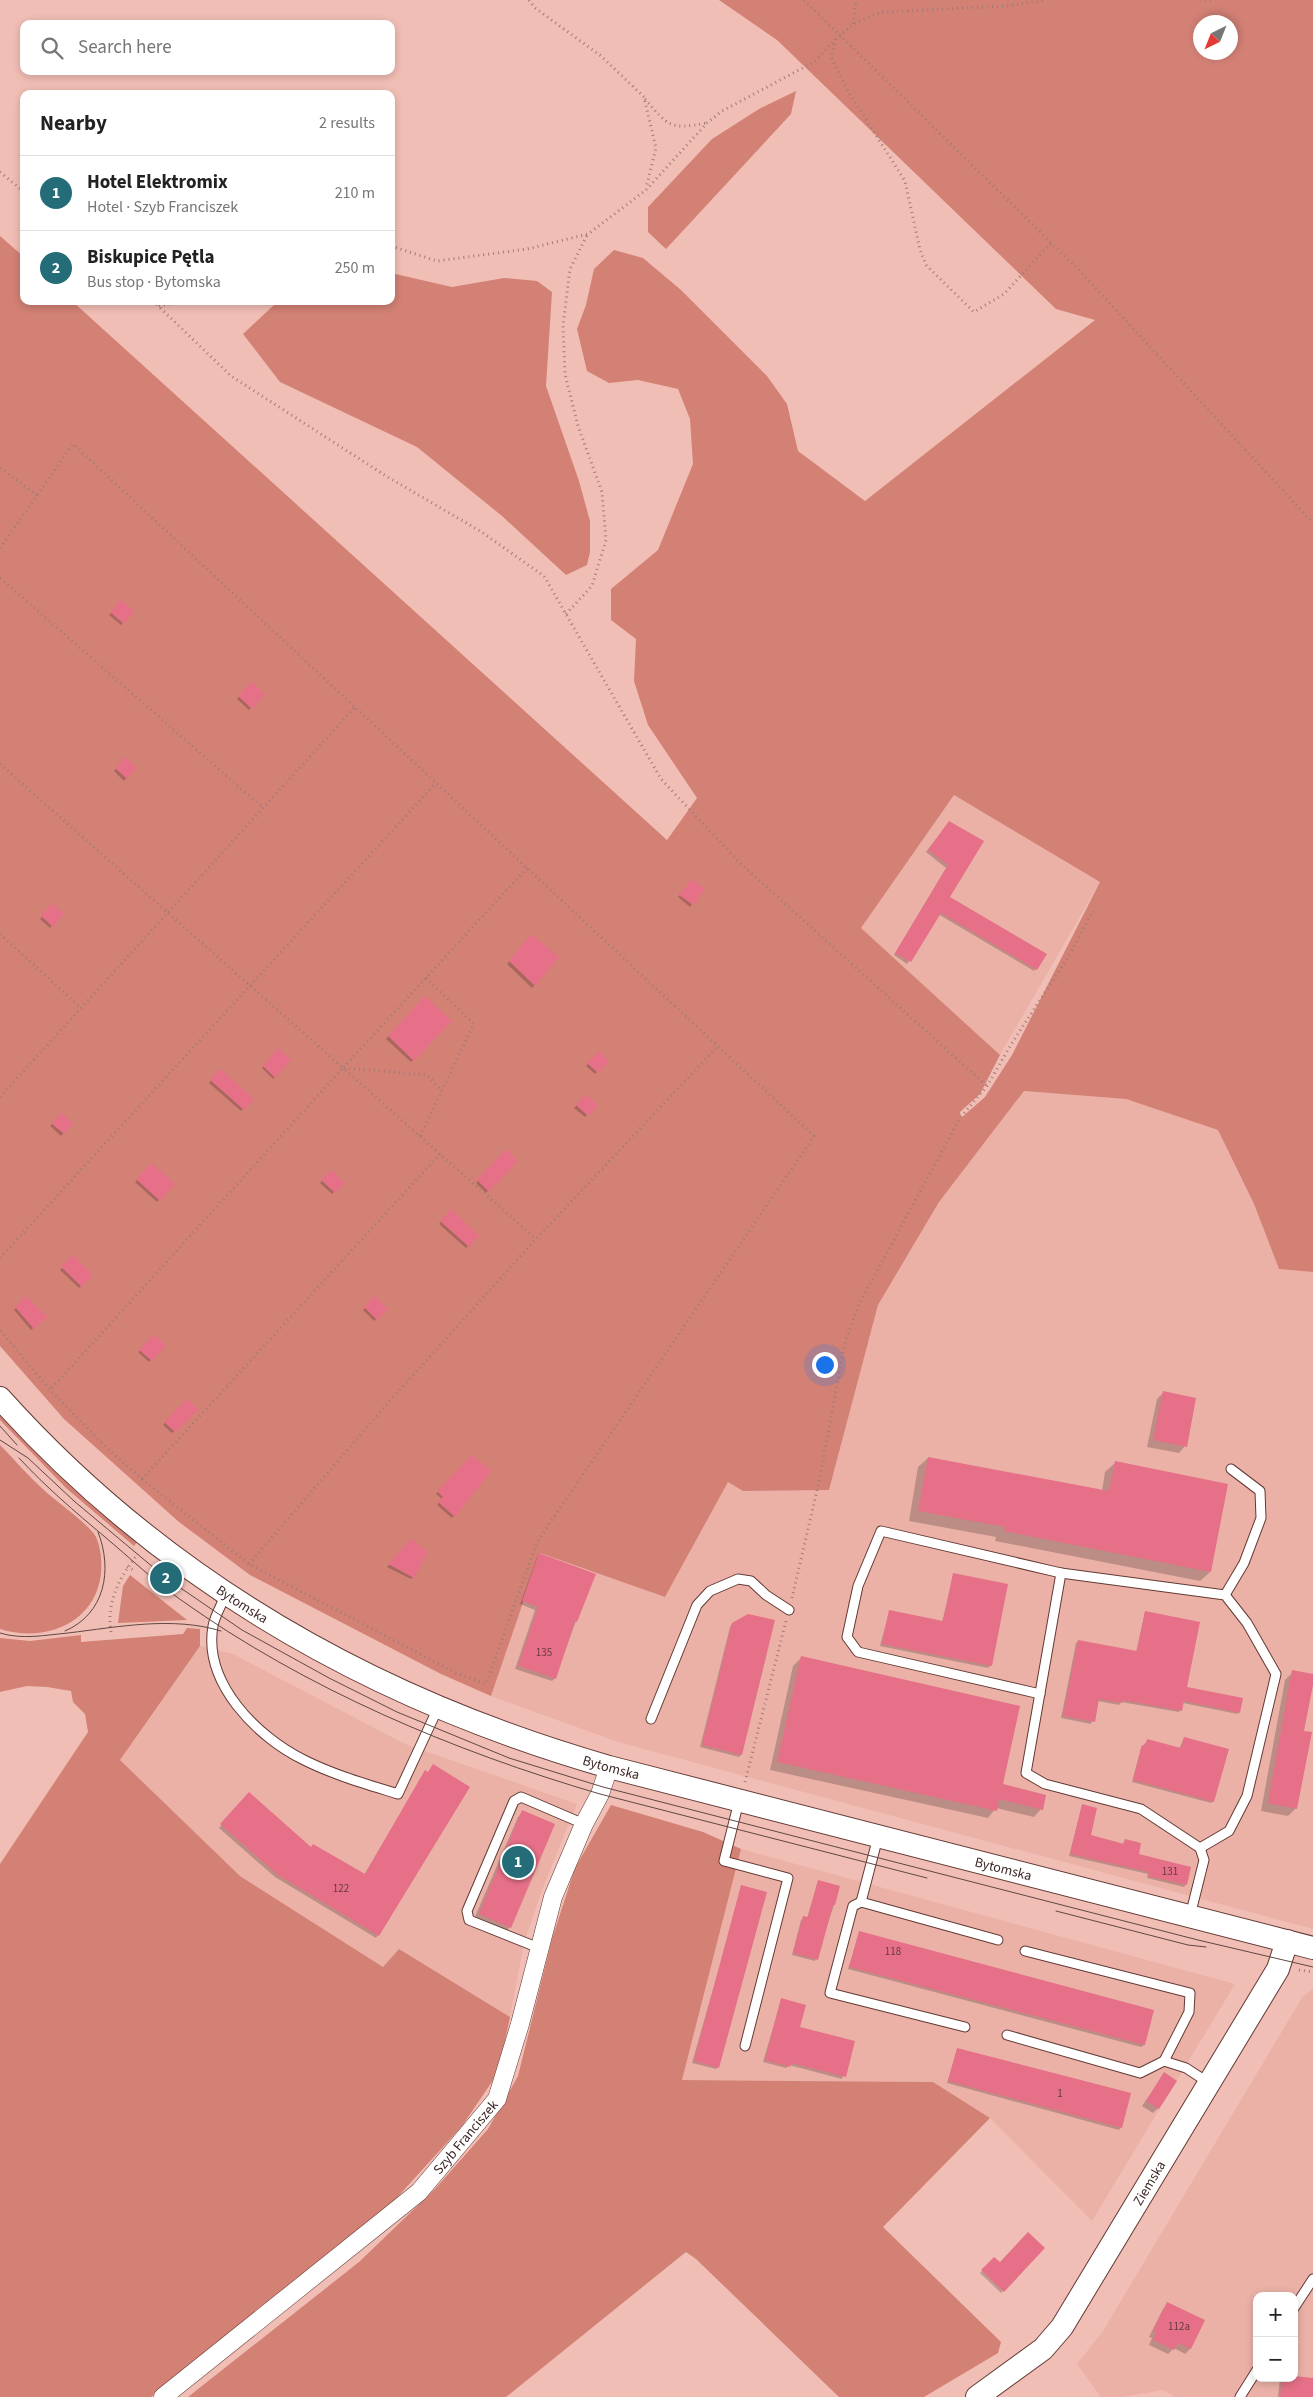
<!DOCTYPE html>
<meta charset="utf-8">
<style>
:root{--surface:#fff;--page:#f2f2f2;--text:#222;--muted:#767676;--line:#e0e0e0;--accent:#246d78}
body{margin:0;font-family:"Source Sans 3",sans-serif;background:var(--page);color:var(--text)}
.controls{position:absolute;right:15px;bottom:15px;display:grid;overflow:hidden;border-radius:10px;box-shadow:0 2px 8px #0003}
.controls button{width:45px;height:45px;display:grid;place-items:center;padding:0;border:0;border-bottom:1px solid var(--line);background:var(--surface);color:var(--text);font:25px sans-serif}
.compass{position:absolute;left:1193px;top:15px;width:45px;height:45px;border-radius:50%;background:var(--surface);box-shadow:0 2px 8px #0003;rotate:223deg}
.you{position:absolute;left:824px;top:1364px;width:18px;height:18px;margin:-12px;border:4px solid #fff;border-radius:50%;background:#1a73e8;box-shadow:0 0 0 8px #1a73e833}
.badge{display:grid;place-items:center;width:32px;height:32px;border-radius:50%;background:var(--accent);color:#fff;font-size:16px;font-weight:700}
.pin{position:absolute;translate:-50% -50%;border:2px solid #fff;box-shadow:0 1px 5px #0006}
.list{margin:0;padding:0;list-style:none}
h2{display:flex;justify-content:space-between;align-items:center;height:65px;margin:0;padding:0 20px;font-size:21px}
h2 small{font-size:16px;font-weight:400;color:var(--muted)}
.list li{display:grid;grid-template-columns:32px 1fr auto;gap:15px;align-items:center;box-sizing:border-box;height:75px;padding:0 20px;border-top:1px solid var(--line)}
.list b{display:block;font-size:19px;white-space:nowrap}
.list p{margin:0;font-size:16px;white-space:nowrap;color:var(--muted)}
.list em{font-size:16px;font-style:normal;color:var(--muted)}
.icon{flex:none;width:28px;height:28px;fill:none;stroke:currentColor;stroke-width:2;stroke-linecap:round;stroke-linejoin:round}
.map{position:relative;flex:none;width:1313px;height:2397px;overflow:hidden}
.search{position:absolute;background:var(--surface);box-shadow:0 2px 8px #0003;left:20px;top:20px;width:375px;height:55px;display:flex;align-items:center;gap:12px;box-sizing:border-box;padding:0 18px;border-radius:10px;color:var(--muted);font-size:19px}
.panel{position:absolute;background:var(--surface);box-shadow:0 2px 8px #0003;left:20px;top:90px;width:375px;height:215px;border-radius:10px}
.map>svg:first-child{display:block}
.built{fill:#ebb1a7;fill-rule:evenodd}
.green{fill:#d38175;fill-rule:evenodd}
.shadow{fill:#0003}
.building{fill:#e57087}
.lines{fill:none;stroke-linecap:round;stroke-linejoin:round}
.service-casing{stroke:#633a34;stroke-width:11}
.minor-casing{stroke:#633a34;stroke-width:19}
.tertiary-casing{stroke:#633a34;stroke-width:24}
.path{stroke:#a07b75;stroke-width:3;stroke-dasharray:1 4;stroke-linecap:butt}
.service{stroke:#fff;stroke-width:9}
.minor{stroke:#fff;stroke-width:18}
.tertiary{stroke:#fff;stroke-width:22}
.tram{stroke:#604743;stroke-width:1}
.labels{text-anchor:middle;stroke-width:4;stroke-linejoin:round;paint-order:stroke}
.number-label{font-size:11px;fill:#663b3e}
.street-label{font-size:14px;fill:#3c2926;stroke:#fce7e3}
</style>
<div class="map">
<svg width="1313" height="2397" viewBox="0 0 1313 2397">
<rect width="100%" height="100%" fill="#f1beb5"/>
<g class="built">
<polygon points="954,795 1100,882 1000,1055 861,928"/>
<polygon points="1024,1091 1126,1099 1218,1130 1254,1204 1279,1269 1313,1272 1313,1929 618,1742 491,1696 540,1553 665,1597 728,1482 829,1490 878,1305 939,1202"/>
<polygon points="200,1646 233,1654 405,1744 577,1804 544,1885 524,1943 510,2017 399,1949 383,1967 240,1876 120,1760"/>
<polygon points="741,1849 1235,1984 1092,2221 990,2118 933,2082 682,2080"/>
<path d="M1313,1989v408h-138l-12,-7 -40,7h-22l-24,-33 26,-33 200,-335zM1257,2296h37v82h-37z"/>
</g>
<g class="green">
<path d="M719,0h594v1272l-34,-3 -25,-65 -36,-74 -92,-31 -102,-8 -85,111 -61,103 -49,185 -86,1 -15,-9 -63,115 -125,-44 -49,143 -50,-22 -191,-99 -71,-53 -115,-103 -64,-73v-1110l24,21v44h48l595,539 30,-42 -49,-73 -14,-44 2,-42 -25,-19v-31l47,-39 35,-86 -3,-45 -12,-30 -40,-9 -29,3 -22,-12 -10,-42 9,-24 8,-36 20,-19 29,8 38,32 86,86 20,28 11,47 67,50 230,-181 -39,-11 -279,-269zM1200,22h30v30h-30zM954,795l146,87 -88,173 -27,42 -24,21 -1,-6 20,-18 20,-39 -139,-127z"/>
<polygon points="796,91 791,114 666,249 648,232 648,207 712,139 759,109"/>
<polygon points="391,273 452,287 504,278 537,281 552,292 546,386 579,481 590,521 590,552 587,565 566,575 502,516 417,447 280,382 243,334 274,305 285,301 391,301"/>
<polygon points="0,1414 84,1498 137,1542 134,1546 66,1488 0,1420"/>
<path d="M0,1445c15,15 29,32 45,46 11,10 46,35 51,46 5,11 6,25 5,37 -6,50 -57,69 -101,55z"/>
<polygon points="130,1575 187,1620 118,1623 123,1586"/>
<polygon points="187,1628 200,1629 200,1646 120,1760 240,1876 383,1967 399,1949 510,2017 498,2073 462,2126 383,2213 151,2397 0,2397 0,1864 88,1732 85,1714 73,1702 71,1691 47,1687 27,1686 0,1692 0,1638 30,1641 81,1635 81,1642 183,1634"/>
<polygon points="611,1805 703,1832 741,1849 682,2080 933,2082 990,2118 883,2227 1001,2342 998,2353 924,2397 839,2397 696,2259 686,2252 506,2397 188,2397 359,2262 435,2189 488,2129 518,2076 552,1939 575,1868"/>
</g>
<g class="shadow">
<polygon points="121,602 132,611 121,625 109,615"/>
<polygon points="251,683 263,694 249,710 237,699"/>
<polygon points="125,759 135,768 124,781 114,771"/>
<polygon points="949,822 949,897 1045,955 1034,971 938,914 907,964 894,955 946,868 926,852"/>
<polygon points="690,883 703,890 690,907 678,897"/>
<polygon points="52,905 62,914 50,928 40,919"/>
<polygon points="529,938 558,957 532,988 507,964"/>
<polygon points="425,998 450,1021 411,1062 386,1039"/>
<polygon points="278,1050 290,1060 273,1079 262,1068"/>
<polygon points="599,1053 607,1062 595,1074 586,1066"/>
<polygon points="220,1071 252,1099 241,1111 209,1083"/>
<polygon points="586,1096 596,1106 585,1117 574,1108"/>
<polygon points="61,1115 71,1124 61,1136 50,1126"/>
<polygon points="506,1151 517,1161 486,1193 476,1183"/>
<polygon points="152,1165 173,1184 157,1202 135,1182"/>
<polygon points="331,1171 343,1183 332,1194 320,1183"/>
<polygon points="451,1211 478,1236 466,1248 439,1224"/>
<polygon points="73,1257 92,1275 79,1288 60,1270"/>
<polygon points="26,1297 45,1317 31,1330 14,1310"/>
<polygon points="375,1298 386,1309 374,1321 363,1310"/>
<polygon points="154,1336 164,1346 149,1362 138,1352"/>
<polygon points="1164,1392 1185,1446 1179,1453 1147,1447 1157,1399"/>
<polygon points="187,1401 196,1410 172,1433 163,1425"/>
<polygon points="472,1456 454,1516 452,1518 437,1505 442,1499 436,1494"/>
<polygon points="928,1458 1102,1491 1105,1472 1115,1463 1210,1572 1200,1581 995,1541 996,1537 909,1521 918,1467"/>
<polygon points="412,1540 413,1577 411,1579 387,1567"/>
<polygon points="540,1554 576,1621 555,1678 552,1681 515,1669 535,1610 520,1604 537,1557"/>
<polygon points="954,1574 991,1665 988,1668 880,1646 889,1612 942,1622"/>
<polygon points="1145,1612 1186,1688 1239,1712 1237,1714 1183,1703 1179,1712 1121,1702 1119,1705 1098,1701 1091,1724 1061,1718 1076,1643 1078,1641 1136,1652"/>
<polygon points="773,1621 741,1755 739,1757 700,1747 730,1627 732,1624"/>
<polygon points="801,1658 1001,1785 1041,1809 1034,1817 996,1808 988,1818 770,1770 793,1666"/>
<polygon points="1293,1672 1313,1676 1313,1679 1302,1732 1296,1808 1288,1816 1261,1811 1285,1680"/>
<polygon points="1184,1738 1213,1801 1211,1803 1132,1782 1141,1748 1147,1741 1179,1749"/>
<polygon points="428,1773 378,1935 376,1938 275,1877 219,1828 249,1794 310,1848 364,1875 423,1775"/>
<polygon points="1082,1806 1089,1836 1122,1845 1125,1840 1137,1855 1186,1884 1184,1887 1147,1878 1148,1874 1069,1856"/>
<polygon points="523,1812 510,1927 505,1932 474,1919 518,1817"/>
<polygon points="818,1881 834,1905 815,1961 792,1955 801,1920 807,1918"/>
<polygon points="742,1887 718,2067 716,2069 692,2063"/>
<polygon points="860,1932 1153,2011 1144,2045 1141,2047 848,1969"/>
<polygon points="781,2000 799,2028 853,2042 842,2079 789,2065 786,2068 763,2062"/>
<polygon points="957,2050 1121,2127 1119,2130 947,2083"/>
<polygon points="1164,2074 1158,2108 1153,2113 1142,2106"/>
<polygon points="1043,2249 1001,2293 980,2273 994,2259 1000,2264"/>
<polygon points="1168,2304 1203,2321 1190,2349 1185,2354 1174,2348 1168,2354 1149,2345 1152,2338 1149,2337 1163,2309"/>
<polygon points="1280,2378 1313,2379 1313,2397 1278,2397"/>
</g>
<g class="building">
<polygon points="121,600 134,611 124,624 110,612"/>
<polygon points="251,682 265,694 252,709 238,696"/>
<polygon points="125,757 137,768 127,779 115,768"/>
<polygon points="949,821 984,841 950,897 1047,954 1037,970 941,913 911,962 895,953 948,865 928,850"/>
<polygon points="692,879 705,890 693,905 679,895"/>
<polygon points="52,903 64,914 53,927 41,916"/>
<polygon points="531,934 559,957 535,986 509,961"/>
<polygon points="425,996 452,1021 414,1061 388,1036"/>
<polygon points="278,1048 291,1060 275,1078 263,1066"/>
<polygon points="599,1051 609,1062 598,1073 587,1063"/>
<polygon points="220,1069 254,1099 244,1110 210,1080"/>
<polygon points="586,1094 598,1106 588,1116 576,1105"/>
<polygon points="61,1113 73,1123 64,1134 52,1124"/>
<polygon points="506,1149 518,1161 489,1192 477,1180"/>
<polygon points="152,1163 175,1184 160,1201 136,1179"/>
<polygon points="331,1170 345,1183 335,1193 321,1180"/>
<polygon points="451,1209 479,1236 469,1247 440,1221"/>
<polygon points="73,1255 93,1275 82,1287 61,1267"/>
<polygon points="26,1296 47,1317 34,1329 15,1307"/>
<polygon points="375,1296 388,1309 377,1320 364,1307"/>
<polygon points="154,1334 166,1346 152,1361 139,1350"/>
<polygon points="1163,1391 1196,1398 1187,1447 1153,1440"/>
<polygon points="187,1399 198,1410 175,1432 164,1422"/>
<polygon points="472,1455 492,1471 455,1517 438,1502 443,1497 437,1491"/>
<polygon points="928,1457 1109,1491 1115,1461 1228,1484 1211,1572 1004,1531 1005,1527 918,1511"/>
<polygon points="411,1539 428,1552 414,1578 388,1564"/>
<polygon points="539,1553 596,1574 577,1622 575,1621 556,1679 518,1666 538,1607 522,1601"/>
<polygon points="953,1573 1008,1584 992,1666 882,1644 889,1610 943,1621"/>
<polygon points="1145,1611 1200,1622 1187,1687 1243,1698 1240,1713 1184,1701 1182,1711 1123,1700 1122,1703 1099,1699 1095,1722 1063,1716 1078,1640 1137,1651"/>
<polygon points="748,1614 775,1620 742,1755 702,1745 732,1623"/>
<polygon points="801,1656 1020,1706 1003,1784 1046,1795 1043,1810 999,1799 997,1811 777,1762"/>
<polygon points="1292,1670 1313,1674 1313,1685 1304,1731 1312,1732 1297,1809 1268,1803"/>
<polygon points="1184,1737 1229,1749 1214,1802 1133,1780 1142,1745 1145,1746 1147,1739 1181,1748"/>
<polygon points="433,1764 470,1787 379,1936 278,1875 220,1824 249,1792 311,1847 313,1844 365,1874 425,1770 428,1772"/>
<polygon points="1082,1804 1097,1808 1091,1835 1124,1844 1125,1839 1141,1843 1139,1854 1191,1867 1187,1885 1148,1876 1149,1872 1070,1854"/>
<polygon points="522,1810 555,1824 511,1928 479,1914"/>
<polygon points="818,1880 840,1886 835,1905 833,1905 818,1960 793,1953 803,1916 808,1917"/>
<polygon points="741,1885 767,1892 719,2068 694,2061"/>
<polygon points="859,1931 1154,2010 1145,2045 849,1967"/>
<polygon points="781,1998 806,2005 800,2027 855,2041 846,2077 791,2063 790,2067 765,2060"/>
<polygon points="957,2048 1131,2093 1122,2128 948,2081"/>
<polygon points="1164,2072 1177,2081 1159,2109 1146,2101"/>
<polygon points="1028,2232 1045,2248 1004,2292 981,2270 994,2257 1000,2262"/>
<polygon points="1167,2302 1205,2320 1191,2349 1178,2343 1174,2350 1153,2340 1156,2333 1153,2331"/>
<polygon points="1294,2376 1313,2378 1313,2397 1280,2397 1282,2378 1294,2378"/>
</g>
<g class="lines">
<defs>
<g id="service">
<polyline points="1061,1573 1026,1773 1045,1784 1141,1809 1200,1848 1204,1860 1190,1916"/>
<path d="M226,1594c-4,10 -11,21 -13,32 -10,57 44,111 91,134 30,15 62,24 94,34l40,-86"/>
<polyline points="1225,1595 1244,1563 1261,1518 1260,1491 1231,1469"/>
<polyline points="1040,1694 858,1652 847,1637 858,1586 881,1531 1061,1573 1225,1595 1247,1623 1276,1674 1247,1796 1229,1831 1200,1848"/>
<polyline points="651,1719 697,1605 710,1591 738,1579 751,1581 766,1595 789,1610"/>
<polyline points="739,1801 724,1861 788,1878 745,2046"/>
<polyline points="878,1837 861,1902 853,1906 830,1993 965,2027"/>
<polyline points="861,1902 998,1940"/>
<polyline points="539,1948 469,1920 467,1911 514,1801 521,1797 584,1824"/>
<polyline points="1025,1951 1190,1993 1189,2012 1164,2061"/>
<polyline points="1007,2035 1140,2073 1164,2061 1186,2068 1209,2083"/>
<polyline points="1294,2308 1313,2279"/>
<polyline points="1240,2397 1257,2370"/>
</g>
<g id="minor">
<path id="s1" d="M163,2397l256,-205 78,-93 23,-75 33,-127 31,-73 16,-30 9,-27"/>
</g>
<g id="tertiary">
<path id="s2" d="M0,1398c165,184 372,301 609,369l704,181"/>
<path id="s3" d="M977,2397l66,-48 19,-22 216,-358 9,-28"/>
</g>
</defs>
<use href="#service" class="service-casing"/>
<use href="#minor" class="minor-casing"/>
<use href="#tertiary" class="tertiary-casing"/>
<g class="path">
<polyline points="529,0 535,8 601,56 644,97 656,148 646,188"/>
<polyline points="804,0 1079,270 1313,523"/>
<polyline points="1205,0 1214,0"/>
<polyline points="853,24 856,0"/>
<polyline points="836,39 831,57 848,91 905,181 920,250 926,265 974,312 1004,294 1051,243"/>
<path d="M645,99c23,27 25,31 61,24"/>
<polyline points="0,172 24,192"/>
<polyline points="391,246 437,261 527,249 588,234 646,190 707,123 722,111 814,62 836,39 853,24 881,12 1006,6 1046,0"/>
<polyline points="153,301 231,376 386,476 480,531 544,576 661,779 741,864 987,1086"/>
<polyline points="159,306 187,301"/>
<polyline points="0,468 37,495"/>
<polyline points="0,548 73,444 814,1136 537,1542 486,1684 456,1673 249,1564 142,1479 110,1451 50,1390 0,1330"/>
<polyline points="0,578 263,808"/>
<polyline points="566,614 592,586 606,540 602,492 578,426 565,374 563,325 570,269 587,235"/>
<polyline points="0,764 343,1068 50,1390"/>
<polyline points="527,868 343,1068 536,1239"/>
<polyline points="0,934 81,1008"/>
<polyline points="344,1068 427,1075 442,1091"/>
<polyline points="0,1097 355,707"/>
<polyline points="420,1136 474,1024 426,978"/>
<polyline points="0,1258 436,783"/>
<polyline points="142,1479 440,1154"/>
<polyline points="249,1564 387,1404 536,1239 718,1046"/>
<polyline points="127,1567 133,1570"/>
<polyline points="792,1598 818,1486 845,1343 858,1306 960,1118 987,1086 1012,1043 1068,957 1093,911"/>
<path d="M111,1632c-5,-30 9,-56 27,-78"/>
<polyline points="745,1782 786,1621"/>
<polyline points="1299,1970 1313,1972"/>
</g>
<use href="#service" class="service"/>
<use href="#minor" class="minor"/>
<use href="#tertiary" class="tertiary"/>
<g class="tram">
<polyline points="0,1426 17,1445"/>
<polyline points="0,1440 28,1458 74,1501 166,1578 242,1630 329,1678 397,1712 509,1758 603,1787 1198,1940 1313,1967"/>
<path d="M19,1458c27,29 56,54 86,79 25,21 49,44 76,63 125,89 272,151 419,194l327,84"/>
<path d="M65,1631c40,-17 48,-61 33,-99"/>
<path d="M0,1633c22,7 46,2 68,0 50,-6 105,-17 153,-2"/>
<polyline points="1056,1911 1188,1945 1206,1947"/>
</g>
</g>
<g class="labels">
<g class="number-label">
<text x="544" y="1656">135</text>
<text x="1170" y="1875">131</text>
<text x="341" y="1892">122</text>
<text x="893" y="1955">118</text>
<text x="1060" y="2097">1</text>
<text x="1179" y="2330">112a</text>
</g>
<g class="street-label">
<text dy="5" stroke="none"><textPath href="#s2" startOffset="319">Bytomska</textPath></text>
<text dy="5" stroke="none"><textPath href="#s2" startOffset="724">Bytomska</textPath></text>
<text dy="5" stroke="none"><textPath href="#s2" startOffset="1129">Bytomska</textPath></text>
<text dy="5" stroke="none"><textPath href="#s1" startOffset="400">Szyb Franciszek</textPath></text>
<text dy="5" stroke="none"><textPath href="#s3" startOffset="279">Ziemska</textPath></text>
</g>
</g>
</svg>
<div class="controls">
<button>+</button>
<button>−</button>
</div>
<svg class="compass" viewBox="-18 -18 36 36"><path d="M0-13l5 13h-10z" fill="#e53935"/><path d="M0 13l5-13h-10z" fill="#767676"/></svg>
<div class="you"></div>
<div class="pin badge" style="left:518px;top:1862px">1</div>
<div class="pin badge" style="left:166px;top:1578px">2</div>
<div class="search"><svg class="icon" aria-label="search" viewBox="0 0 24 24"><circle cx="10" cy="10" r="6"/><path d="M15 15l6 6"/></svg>Search here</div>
<section class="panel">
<h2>Nearby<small>2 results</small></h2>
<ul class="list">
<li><span class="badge">1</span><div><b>Hotel Elektromix</b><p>Hotel · Szyb Franciszek</p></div><em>210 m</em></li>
<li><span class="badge">2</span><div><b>Biskupice Pętla</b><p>Bus stop · Bytomska</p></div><em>250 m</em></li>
</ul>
</section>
</div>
